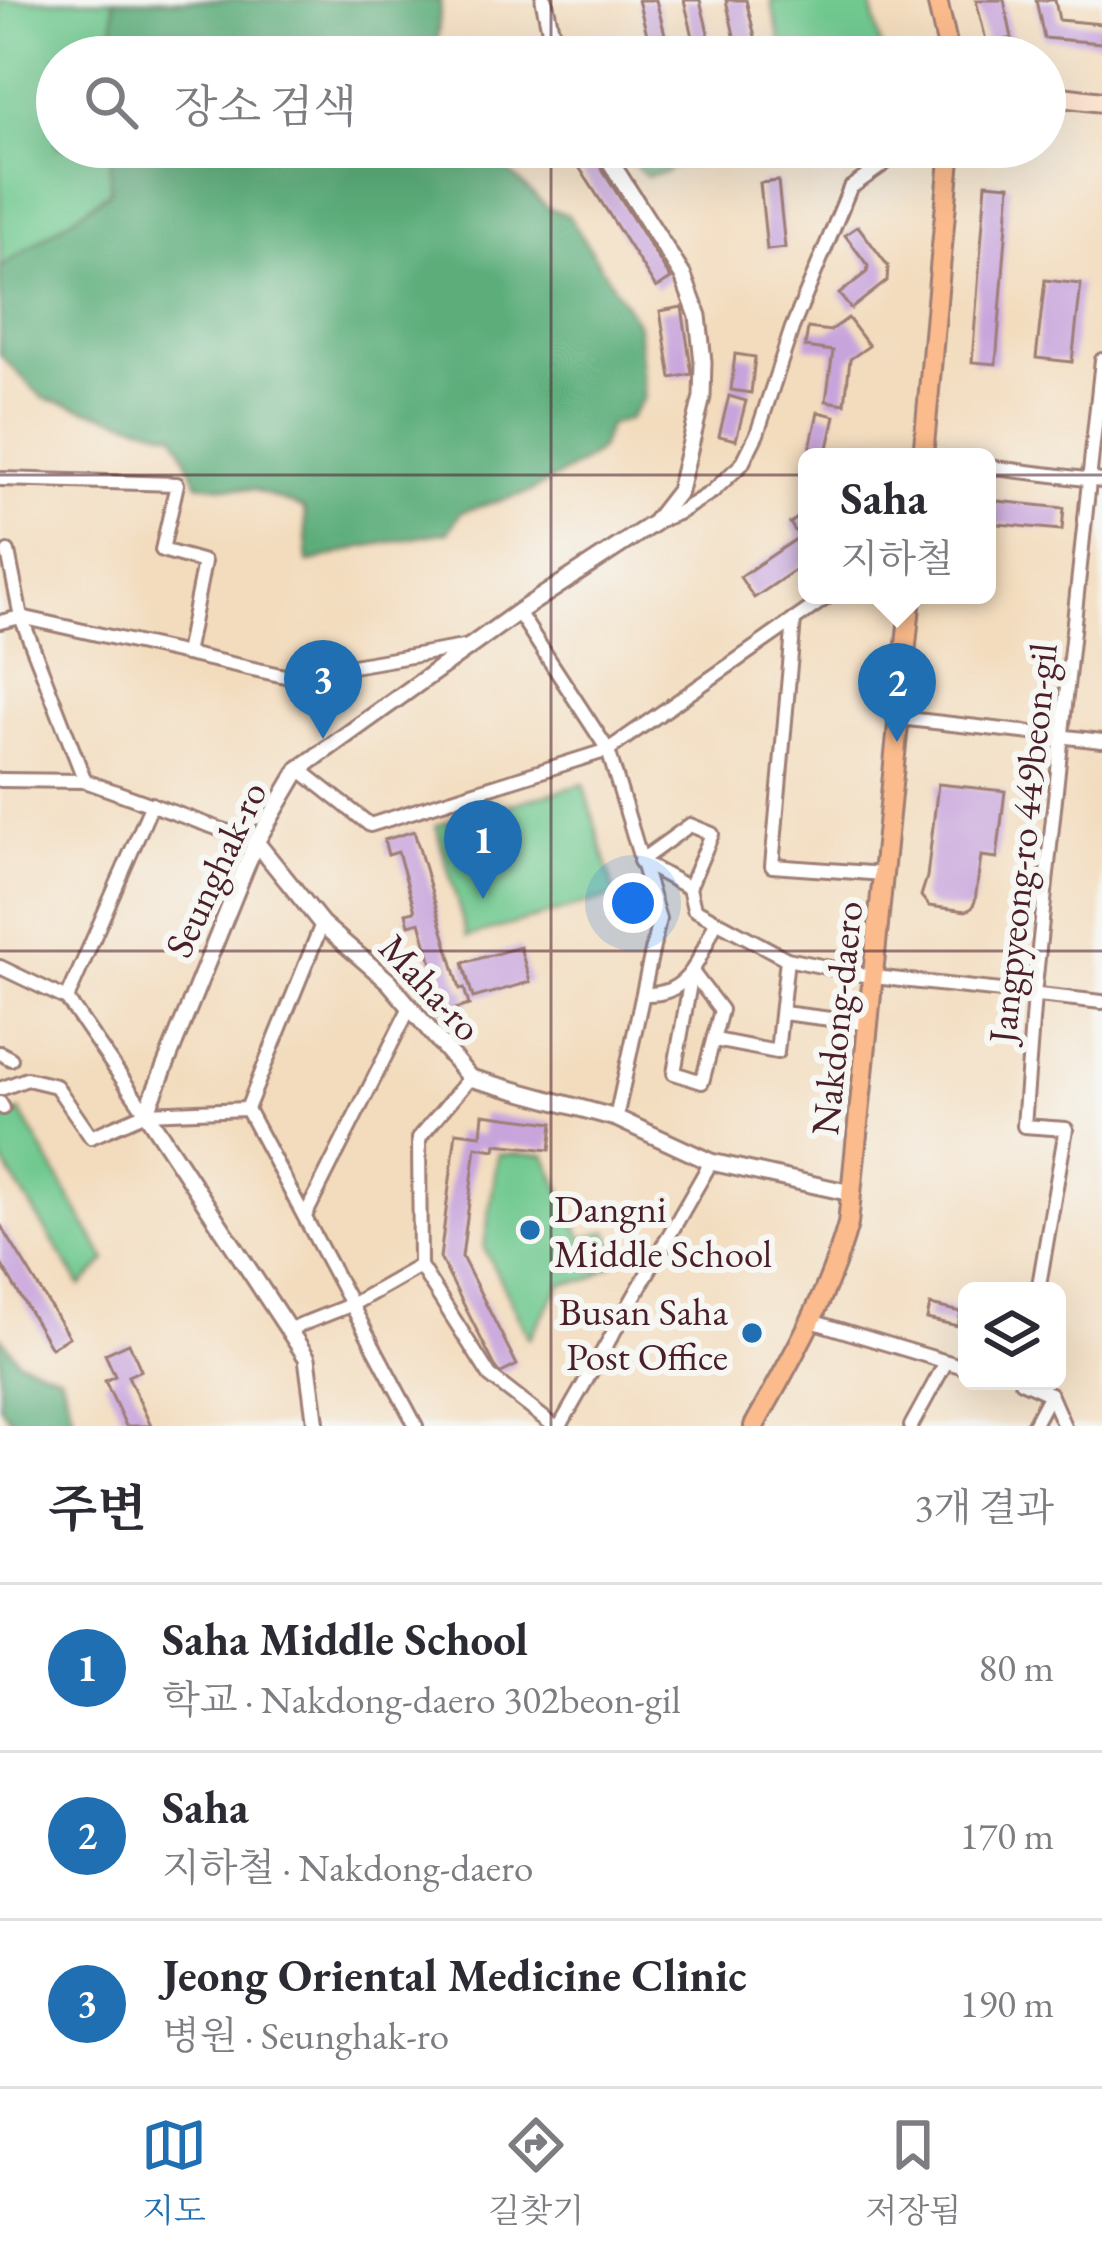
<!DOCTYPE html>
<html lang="ko">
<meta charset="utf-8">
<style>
:root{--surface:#fff;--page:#f7f7f7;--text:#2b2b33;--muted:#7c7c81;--line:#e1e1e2;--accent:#1f6fb2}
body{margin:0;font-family:"EB Garamond","Noto Serif KR",serif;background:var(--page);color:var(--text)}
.controls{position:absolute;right:36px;bottom:36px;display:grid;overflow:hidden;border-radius:18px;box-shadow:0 12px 48px #0002}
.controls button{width:108px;height:108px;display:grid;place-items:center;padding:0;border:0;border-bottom:3px solid var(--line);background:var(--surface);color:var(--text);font:60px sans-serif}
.you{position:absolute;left:633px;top:903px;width:42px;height:42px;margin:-30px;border:9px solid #fff;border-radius:50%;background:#1a73e8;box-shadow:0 0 0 18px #1a73e833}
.badge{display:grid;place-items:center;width:78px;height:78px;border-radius:50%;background:var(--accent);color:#fff;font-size:39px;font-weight:700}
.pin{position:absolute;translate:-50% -99px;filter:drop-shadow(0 3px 6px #0008)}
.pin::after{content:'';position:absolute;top:63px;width:42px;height:36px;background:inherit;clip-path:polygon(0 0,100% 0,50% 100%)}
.popup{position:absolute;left:798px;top:448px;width:198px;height:156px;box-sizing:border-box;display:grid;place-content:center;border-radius:18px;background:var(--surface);filter:drop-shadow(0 3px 9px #0005);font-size:39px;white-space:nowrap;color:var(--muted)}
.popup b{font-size:45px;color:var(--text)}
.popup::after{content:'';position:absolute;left:50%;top:100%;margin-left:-24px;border:24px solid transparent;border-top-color:var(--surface)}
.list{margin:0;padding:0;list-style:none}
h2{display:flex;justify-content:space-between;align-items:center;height:156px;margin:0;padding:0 48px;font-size:51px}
h2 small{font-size:39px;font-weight:400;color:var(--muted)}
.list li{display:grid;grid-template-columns:78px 1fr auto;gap:36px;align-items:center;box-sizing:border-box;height:168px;padding:0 48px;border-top:3px solid var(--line)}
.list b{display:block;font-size:45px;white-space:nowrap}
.list p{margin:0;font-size:39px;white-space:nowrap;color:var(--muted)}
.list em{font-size:39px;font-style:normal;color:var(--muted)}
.icon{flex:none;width:66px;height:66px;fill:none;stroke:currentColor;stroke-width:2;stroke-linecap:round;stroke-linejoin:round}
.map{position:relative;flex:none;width:1102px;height:1426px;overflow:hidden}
.search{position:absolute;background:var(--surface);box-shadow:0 12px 48px #0002;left:36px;right:36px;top:36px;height:132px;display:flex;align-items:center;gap:30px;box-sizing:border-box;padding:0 42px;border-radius:66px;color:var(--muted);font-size:45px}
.sheet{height:660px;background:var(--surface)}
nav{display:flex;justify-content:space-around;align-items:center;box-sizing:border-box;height:168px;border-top:3px solid var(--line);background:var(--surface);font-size:33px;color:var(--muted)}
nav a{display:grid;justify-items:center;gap:6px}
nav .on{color:var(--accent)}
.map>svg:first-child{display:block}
.green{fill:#71c990;stroke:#5e745e;stroke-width:3}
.forest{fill:#5cad7a;stroke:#536652;stroke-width:3}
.building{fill:#c8a4dc}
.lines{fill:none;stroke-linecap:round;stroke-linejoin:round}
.minor-casing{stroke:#9e7e74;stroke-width:18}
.tertiary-casing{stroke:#9e7e74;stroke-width:21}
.secondary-casing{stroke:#9e7e74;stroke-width:24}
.primary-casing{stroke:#9e7e74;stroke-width:24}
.minor{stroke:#fff;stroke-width:12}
.tertiary{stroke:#fff;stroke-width:15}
.secondary{stroke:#fde4d1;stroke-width:18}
.primary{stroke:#fbbb8c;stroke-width:18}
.grid{fill:none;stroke:#4a1f2b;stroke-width:3;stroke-opacity:0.55}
.poi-dot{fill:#1f6fb2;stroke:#f6f6f2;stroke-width:4.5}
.labels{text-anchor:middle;stroke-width:12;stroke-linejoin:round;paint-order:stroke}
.street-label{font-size:39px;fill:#4a1f2b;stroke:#f6f6f2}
.poi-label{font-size:39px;fill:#4a1f2b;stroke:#f6f6f2;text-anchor:start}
</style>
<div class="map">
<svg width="1102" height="1426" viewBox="0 0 1102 1426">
<rect width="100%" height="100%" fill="#f6f6f2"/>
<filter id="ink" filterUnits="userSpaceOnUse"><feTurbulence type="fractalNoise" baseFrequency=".00833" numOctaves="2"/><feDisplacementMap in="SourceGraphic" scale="24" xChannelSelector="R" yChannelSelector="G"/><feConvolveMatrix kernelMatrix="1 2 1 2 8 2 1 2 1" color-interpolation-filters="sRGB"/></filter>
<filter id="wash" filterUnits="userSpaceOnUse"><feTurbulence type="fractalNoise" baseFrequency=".004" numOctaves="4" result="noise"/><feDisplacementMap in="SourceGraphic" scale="48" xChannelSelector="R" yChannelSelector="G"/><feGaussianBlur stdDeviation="2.7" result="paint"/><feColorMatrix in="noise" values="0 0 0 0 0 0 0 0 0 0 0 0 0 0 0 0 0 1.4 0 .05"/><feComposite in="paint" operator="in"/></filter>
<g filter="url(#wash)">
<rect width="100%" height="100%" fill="#f3dcbd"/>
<g class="green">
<polygon points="0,0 114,0 113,57 57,57 57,147 111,147 110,192 0,268"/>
<polygon points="771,0 870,0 883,57 784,57"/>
<polygon points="584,784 615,896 467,937 436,825"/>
<polygon points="20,1111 106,1260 81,1286 0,1157 0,1121"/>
<polygon points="498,1154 545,1155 582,1238 608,1231 620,1260 588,1280 561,1284 529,1338 484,1248"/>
</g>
<g class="forest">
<polygon points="114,0 441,0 437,44 452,57 113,57"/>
<polygon points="111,147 492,147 490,154 548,208 568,215 638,324 644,397 629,419 609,425 600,449 585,461 530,492 461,512 448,532 362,547 308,563 304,509 255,490 198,484 175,434 43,398 0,355 0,268 110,192"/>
<polygon points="614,147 725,147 727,155 722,160 670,168 666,172 647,176 631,162 620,158"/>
<polygon points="0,1336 18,1360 60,1375 76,1426 15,1426 0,1405"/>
</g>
<g id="blocks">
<g class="building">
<polygon points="638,0 656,0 671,57 653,57"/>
<polygon points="684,0 700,0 714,57 698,57"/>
<polygon points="726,0 746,0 760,57 739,57"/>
<polygon points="976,0 1004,0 1012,38 987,44"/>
<polygon points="1036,0 1055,0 1059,20 1102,24 1102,43 1044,38"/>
<polygon points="594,157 671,279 656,288 579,167"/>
<polygon points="778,181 785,248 767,250 760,183"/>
<polygon points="986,183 1010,185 996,364 972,362"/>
<polygon points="858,226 888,266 887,281 851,309 839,294 867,272 868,266 845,235"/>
<polygon points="1045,280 1081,284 1072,362 1036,358"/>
<polygon points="682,307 692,374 671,378 660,311"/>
<polygon points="848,318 869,346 850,359 845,404 826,401 833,351 805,347 808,328 830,331"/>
<polygon points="735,354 755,357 751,393 731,390"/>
<polygon points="729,396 746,401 736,440 719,436"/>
<polygon points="818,412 835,416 826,457 808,457"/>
<polygon points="987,500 1064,508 1062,530 987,523"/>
<polygon points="807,512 807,562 754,598 740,577 799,537 790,523"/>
<polygon points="938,784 1005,791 997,858 981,856 975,901 972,908 966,911 929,906 921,896 927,877"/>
<polygon points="414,831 460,989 464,988 469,1005 443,1013 440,1004 431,1007 427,992 439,988 420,922 409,925 406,913 415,911 398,852 388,855 384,840"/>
<polygon points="520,947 530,982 473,998 463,963"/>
<polygon points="483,1114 553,1123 550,1150 496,1144 495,1150 476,1147 462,1257 517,1365 499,1374 440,1258 456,1132 481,1135"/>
<polygon points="0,1224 69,1337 51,1348 0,1262"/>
<polygon points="930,1305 961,1312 958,1326 927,1319"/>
<polygon points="129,1343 141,1370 128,1376 151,1426 126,1426 105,1381 115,1376 105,1354"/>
</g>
</g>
</g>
<g filter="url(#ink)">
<use href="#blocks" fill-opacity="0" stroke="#9e7e74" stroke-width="3"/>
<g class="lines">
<defs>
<g id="minor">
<polyline points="987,467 1102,481"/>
<polyline points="0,479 177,484 162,550 204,562 186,654"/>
<polyline points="655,522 678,513 712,492 742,464 757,434 792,328 850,188 908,147"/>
<polyline points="8,552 21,617 85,781"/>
<polyline points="518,612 608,750 659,919 616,1118"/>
<polyline points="794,620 772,866 884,874"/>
<polyline points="0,622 21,617 289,677 469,646"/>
<polyline points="899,718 1102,741"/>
<polyline points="299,769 370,825 608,750 830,595"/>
<polyline points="0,780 85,781 256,842"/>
<polyline points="689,888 712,834 690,825 640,861 689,888 694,909 787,959 874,977 1102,1002"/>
<polyline points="322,924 247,1109 416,1426"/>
<polyline points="0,967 67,999 146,1113"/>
<polygon points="692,972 721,1010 702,1082 674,1073"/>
<path d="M645,994c45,2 54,-37 71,-72"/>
<polyline points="67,999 152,804"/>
<polyline points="783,1013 870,1024"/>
<polyline points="715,1040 777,1052 787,959"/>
<polyline points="0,1053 11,1059"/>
<polyline points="470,1078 419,1138 420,1266 490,1376 554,1426"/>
<polyline points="0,1089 27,1079 56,1086 91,1137 146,1113 247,1109"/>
<polyline points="0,1103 3,1108"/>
<polyline points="305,1216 410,1007"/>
<polyline points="1038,1291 1066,1129 1024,1126 1034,995 1102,360"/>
<polyline points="811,1321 967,1368"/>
<polyline points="290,1329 353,1304 420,1266"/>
<polyline points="1021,1381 1050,1394 1064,1426"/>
<polyline points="560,1426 711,1162"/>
<polyline points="911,1426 946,1362"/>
<polyline points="1033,1426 1050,1394"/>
</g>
<g id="tertiary">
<polyline points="544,0 556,57"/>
<polyline points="256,842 322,924 388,981 470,1078 616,1118 711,1162 851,1193"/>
<polyline points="316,1426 307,1358 146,1113 256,842 299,769 518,612 654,523 679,491 702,397 703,362 698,316 683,276 601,147"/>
</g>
<polyline id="secondary" points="1045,95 1102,102"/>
<g id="primary">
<polyline points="937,0 950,57"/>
<polyline points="923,457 951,147"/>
<path d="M754,1426c36,-65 74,-129 94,-202l63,-629"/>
</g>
</defs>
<use href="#minor" class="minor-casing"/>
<use href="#tertiary" class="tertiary-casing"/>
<use href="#secondary" class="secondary-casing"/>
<use href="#primary" class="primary-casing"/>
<use href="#minor" class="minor"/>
<use href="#tertiary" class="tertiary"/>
<use href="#secondary" class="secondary"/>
<use href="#primary" class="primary"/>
</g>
</g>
<path class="grid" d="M551,0v57M551,147v1279M0,475h1102M0,951h1102"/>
<g class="poi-dot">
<circle cx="530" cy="1230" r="12"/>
<circle cx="752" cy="1333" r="12"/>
</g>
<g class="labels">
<g class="street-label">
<text transform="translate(1022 843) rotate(-84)" y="14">Jangpyeong-ro 449beon-gil</text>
<text transform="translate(215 869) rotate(-65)" y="14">Seunghak-ro</text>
<text transform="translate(431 987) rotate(47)" y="14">Maha-ro</text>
<text transform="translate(836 1018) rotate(-84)" y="14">Nakdong-daero</text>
</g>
<g class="poi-label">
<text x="554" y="1222">Dangni<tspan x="554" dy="45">Middle School</tspan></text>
<text x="728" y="1325" text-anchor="end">Busan Saha<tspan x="728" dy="45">Post Office</tspan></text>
</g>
</g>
</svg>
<div class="controls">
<button><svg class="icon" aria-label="layers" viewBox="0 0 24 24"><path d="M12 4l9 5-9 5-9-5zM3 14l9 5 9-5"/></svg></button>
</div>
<div class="you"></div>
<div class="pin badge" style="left:483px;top:899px">1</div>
<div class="pin badge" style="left:897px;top:742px">2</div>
<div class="popup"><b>Saha</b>지하철</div>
<div class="pin badge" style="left:323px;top:739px">3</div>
<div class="search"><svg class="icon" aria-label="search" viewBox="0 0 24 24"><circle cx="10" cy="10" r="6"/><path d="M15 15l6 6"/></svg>장소 검색</div>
</div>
<section class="sheet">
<h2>주변<small>3개 결과</small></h2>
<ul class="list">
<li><span class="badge">1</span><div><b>Saha Middle School</b><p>학교 · Nakdong-daero 302beon-gil</p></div><em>80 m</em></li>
<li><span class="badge">2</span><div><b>Saha</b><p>지하철 · Nakdong-daero</p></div><em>170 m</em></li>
<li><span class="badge">3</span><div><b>Jeong Oriental Medicine Clinic</b><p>병원 · Seunghak-ro</p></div><em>190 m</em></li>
</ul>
</section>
<nav>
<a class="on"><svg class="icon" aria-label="map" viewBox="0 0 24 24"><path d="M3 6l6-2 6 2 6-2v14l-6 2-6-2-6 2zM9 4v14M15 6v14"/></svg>지도</a>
<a><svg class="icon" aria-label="directions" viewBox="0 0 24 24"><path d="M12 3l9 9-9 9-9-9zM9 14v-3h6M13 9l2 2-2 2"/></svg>길찾기</a>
<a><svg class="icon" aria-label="saved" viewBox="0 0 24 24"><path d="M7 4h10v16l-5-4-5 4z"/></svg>저장됨</a>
</nav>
